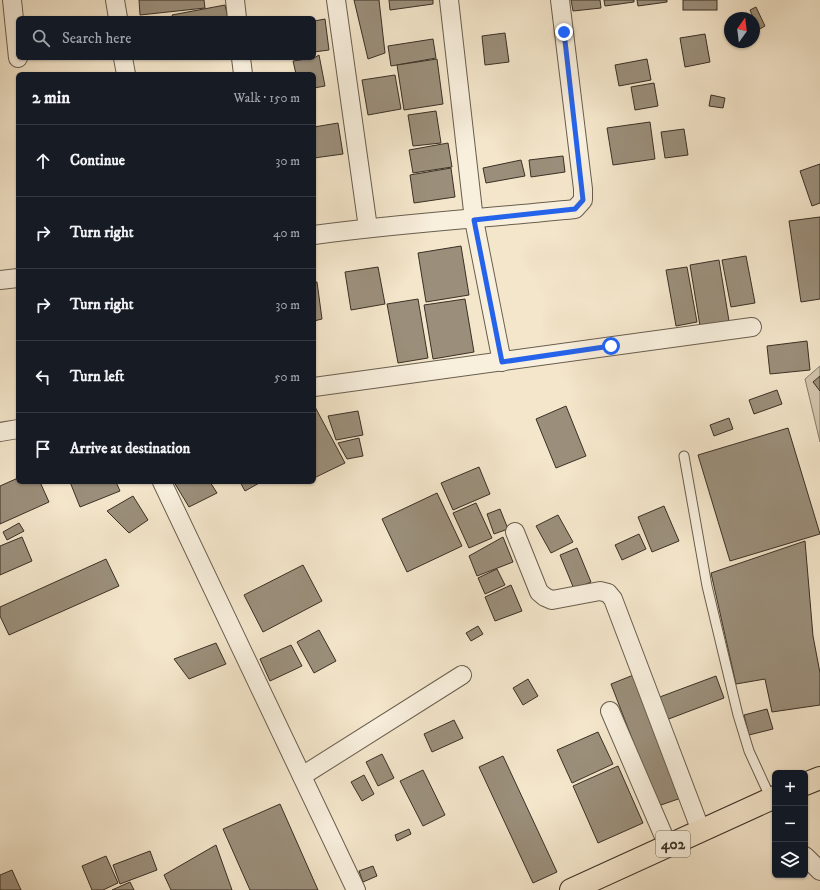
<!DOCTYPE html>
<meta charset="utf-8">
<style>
:root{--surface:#171b24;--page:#20242c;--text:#f1f3f6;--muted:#9ea1a6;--line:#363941}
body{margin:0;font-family:"IM FELL DW Pica",serif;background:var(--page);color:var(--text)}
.controls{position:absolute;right:12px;bottom:12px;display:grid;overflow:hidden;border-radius:6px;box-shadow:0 1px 3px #0004}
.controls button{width:36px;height:36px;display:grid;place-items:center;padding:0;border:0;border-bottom:1px solid var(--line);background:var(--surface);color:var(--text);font:20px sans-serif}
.compass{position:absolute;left:724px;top:12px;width:36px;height:36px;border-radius:50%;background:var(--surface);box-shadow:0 1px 3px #0004;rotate:14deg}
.stop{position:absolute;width:12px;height:12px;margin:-9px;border:3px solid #2563eb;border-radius:50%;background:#fff}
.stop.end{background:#2563eb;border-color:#fff;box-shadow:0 1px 4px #0008}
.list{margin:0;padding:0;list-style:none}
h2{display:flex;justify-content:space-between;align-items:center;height:52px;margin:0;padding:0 16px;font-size:17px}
h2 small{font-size:13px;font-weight:400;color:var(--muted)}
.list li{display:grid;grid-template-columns:26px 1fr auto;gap:12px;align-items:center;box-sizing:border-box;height:72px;padding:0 16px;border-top:1px solid var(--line)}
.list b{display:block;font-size:15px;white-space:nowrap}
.list em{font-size:13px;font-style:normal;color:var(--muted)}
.icon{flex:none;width:22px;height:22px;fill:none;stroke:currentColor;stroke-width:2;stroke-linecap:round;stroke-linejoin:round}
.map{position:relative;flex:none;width:820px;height:890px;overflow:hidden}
.search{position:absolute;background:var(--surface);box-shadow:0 1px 3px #0004;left:16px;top:16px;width:300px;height:44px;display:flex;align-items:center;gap:10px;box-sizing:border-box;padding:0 14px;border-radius:6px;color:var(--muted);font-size:15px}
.panel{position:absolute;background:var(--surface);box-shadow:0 1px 3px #0004;left:16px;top:72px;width:300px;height:412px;border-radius:6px}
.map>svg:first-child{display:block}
.green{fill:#d4c7af;stroke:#877c6a}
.building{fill:#9b8f7b;stroke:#3a3025}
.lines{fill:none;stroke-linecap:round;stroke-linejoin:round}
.service-casing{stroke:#685e4e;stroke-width:11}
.minor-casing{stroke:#685e4e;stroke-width:20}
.primary-casing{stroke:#3a3025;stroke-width:24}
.service{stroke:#f8efdd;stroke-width:9}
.minor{stroke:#f8efdd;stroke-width:18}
.primary{stroke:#f4e6cb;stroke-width:22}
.route{stroke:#2563eb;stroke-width:5}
.labels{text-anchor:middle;stroke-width:3;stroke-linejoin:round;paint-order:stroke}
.shield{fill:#f8efdd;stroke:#73695c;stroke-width:1}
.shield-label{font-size:15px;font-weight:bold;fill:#3a3025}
</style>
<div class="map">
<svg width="820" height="890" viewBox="0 0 820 890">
<rect width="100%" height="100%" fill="#f4e6cb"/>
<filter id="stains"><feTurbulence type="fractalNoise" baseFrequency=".005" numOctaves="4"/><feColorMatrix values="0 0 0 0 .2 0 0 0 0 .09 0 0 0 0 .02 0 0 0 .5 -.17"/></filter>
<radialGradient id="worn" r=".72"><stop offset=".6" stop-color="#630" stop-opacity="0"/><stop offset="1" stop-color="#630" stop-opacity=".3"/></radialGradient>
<polygon class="green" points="820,366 820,442 805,379"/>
<g class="building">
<polygon points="139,0 204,0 205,8 140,15"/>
<polygon points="354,0 379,0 385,53 368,59"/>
<polygon points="389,0 433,0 433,4 390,10"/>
<polygon points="571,0 600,0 601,8 573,11"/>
<polygon points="604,0 634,0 634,2 605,6"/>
<polygon points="637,0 667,0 667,2 638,6"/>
<rect x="683" y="0" width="34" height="10"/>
<polygon points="225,5 228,18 173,18 172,15"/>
<polygon points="756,7 765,26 758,30 750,10"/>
<polygon points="325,19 329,50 314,52 314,21"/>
<polygon points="505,33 509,62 485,65 482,36"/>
<polygon points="705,34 710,62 685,67 680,38"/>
<polygon points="433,39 436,58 391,66 388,46"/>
<polygon points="319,55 325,86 314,88 314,74 296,74 293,61 314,58"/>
<polygon points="437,59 443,104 404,110 397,65"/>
<polygon points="647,59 651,80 619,86 615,65"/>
<polygon points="395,75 401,109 368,115 362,80"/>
<polygon points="654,83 658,106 635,110 631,87"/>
<polygon points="711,95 725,98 723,108 709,106"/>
<polygon points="436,111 441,143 413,146 408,115"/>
<polygon points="650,122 655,159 613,165 607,128"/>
<polygon points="338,123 343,154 314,158 314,127"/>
<polygon points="684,129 688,155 665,158 661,132"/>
<polygon points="448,143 452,167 413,173 409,150"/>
<polygon points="563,156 565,172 531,177 529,160"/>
<polygon points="521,160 525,176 486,183 483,168"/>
<polygon points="820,164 820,203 812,206 800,171"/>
<polygon points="451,168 455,197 414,203 410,175"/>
<polygon points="820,217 820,299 801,302 789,221"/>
<polygon points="461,246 469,295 426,302 418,253"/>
<polygon points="746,256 755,303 731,307 722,260"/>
<polygon points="719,260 729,321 700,326 690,265"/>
<polygon points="378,267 385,304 351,310 345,272"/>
<polygon points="687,267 697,322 676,326 666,270"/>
<polygon points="314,282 317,282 322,319 314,321"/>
<polygon points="418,299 428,358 398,363 387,304"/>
<polygon points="465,299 474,352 433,359 424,305"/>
<polygon points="807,341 810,370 770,374 767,346"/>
<polygon points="820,376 820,391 813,382"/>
<polygon points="777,390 782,404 754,414 749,400"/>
<polygon points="314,405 345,463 314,478"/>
<polygon points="566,406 586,456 556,468 536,419"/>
<polygon points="358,411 363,435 336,440 328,416"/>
<polygon points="729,418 733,429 714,436 710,425"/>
<polygon points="788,428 820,534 730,561 698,455"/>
<polygon points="359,438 363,456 347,459 338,443"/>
<polygon points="479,467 490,494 453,510 441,483"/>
<polygon points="18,478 18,482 40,482 49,502 0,524 0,486"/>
<polygon points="70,482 116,482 120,491 80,507"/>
<polygon points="174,482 210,482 217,493 189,507"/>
<polygon points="240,482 261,482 245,491"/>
<polygon points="437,493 462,546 407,572 382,519"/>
<polygon points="133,496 148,520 129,533 107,511"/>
<polygon points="476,503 492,538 469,548 453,513"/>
<polygon points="664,506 679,541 652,552 638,517"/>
<polygon points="500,509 508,529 494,534 487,514"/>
<polygon points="558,515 573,542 551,553 536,526"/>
<polygon points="19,523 24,531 7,540 3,532"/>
<polygon points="639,534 646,549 622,560 615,545"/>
<polygon points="22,537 32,561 0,575 0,546"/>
<polygon points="503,537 513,562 477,576 469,556"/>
<polygon points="805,541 813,636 820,673 820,705 772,712 765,679 736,684 711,573"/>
<polygon points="577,548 591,582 574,589 560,555"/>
<polygon points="106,559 119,586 9,635 0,616 0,607"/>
<polygon points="303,565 322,601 263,632 244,595"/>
<polygon points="497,569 505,585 485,594 478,578"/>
<polygon points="511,585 522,611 495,621 485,597"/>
<polygon points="478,626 483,634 471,641 466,633"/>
<polygon points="319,630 336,661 314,673 297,642"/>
<polygon points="216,643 226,664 189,679 174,659"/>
<polygon points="291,645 302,666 270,681 260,659"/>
<polygon points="636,674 684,797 658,806 611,684"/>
<polygon points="716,676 724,698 666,720 657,698"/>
<polygon points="528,679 538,696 523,705 513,688"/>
<polygon points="767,709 773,729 749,735 744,715"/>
<polygon points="454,720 463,738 432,752 424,734"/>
<polygon points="598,732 613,764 572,783 557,750"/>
<polygon points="382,754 394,778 378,786 366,762"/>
<polygon points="503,756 557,872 533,883 479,767"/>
<polygon points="618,766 643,823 598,843 573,786"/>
<polygon points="423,770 445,815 423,826 400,781"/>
<polygon points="364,775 374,794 362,801 351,782"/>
<polygon points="280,804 318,890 250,890 223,829"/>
<polygon points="409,829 411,834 397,841 395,835"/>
<polygon points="216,845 232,890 171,890 164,875"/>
<polygon points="150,851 157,870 120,884 113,865"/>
<polygon points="106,856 118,883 103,890 92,890 82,866"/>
<polygon points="373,866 377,876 363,882 359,871"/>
<polygon points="12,870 21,890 0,890 0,875"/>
<polygon points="130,882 134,890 112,890"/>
</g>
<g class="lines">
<defs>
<polyline id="service" points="684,456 707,586 738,715 749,751 771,799"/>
<g id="minor">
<polyline points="12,0 18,58"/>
<polyline points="115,0 118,18"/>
<polyline points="235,0 237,18"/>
<polyline points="336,0 368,228"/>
<polyline points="449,0 474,220 502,362"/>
<polyline points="123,58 126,74"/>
<polyline points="241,58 243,74"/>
<path d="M314,235c87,-12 174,-17 261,-26l8,-9v-11l-23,-189"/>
<polyline points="0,280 18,278"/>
<polyline points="314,387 752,327"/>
<polyline points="0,432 18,429"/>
<polyline points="162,482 356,890"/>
<polyline points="515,532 539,592 545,597 552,600 600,591 608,593 613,599 701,831"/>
<polyline points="610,711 668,846"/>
<polyline points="302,776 462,675"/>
<polyline points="805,856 820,871"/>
</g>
<g id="primary">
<polyline points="805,784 820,778"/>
<polyline points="571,890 775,797"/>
</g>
</defs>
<use href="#service" class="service-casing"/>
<use href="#minor" class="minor-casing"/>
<use href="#primary" class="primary-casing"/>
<use href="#service" class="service"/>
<use href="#minor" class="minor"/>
<use href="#primary" class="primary"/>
</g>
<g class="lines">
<polyline class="route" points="564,32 583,200 575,209 474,220 502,362 611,346"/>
</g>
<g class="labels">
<rect class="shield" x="656" y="831" width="34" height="26" rx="3"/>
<g class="shield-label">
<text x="673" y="849">402</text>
</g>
</g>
<rect width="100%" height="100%" filter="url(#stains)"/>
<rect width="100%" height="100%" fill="url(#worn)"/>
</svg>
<div class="controls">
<button>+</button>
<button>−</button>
<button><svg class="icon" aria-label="layers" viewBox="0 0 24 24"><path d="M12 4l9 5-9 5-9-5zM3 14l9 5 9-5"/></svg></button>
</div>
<svg class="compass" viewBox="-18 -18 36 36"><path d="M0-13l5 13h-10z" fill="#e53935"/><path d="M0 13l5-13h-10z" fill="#9ea1a6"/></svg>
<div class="stop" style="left:611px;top:346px"></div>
<div class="stop end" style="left:564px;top:32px"></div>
<div class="search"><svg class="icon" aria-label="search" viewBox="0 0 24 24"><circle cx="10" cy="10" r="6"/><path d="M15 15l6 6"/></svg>Search here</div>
<section class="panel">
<h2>2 min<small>Walk · 150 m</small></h2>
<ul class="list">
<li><svg class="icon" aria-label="ahead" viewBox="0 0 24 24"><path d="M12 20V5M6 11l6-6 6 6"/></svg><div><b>Continue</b></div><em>30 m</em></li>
<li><svg class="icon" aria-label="right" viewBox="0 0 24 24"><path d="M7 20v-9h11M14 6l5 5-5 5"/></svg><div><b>Turn right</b></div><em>40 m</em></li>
<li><svg class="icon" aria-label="right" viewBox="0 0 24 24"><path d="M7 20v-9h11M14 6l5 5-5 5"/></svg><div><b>Turn right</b></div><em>30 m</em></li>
<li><svg class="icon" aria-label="left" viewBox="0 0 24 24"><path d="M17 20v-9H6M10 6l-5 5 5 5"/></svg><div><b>Turn left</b></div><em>50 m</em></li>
<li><svg class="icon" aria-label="arrive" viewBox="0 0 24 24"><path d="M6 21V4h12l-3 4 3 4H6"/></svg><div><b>Arrive at destination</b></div></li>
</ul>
</section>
</div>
